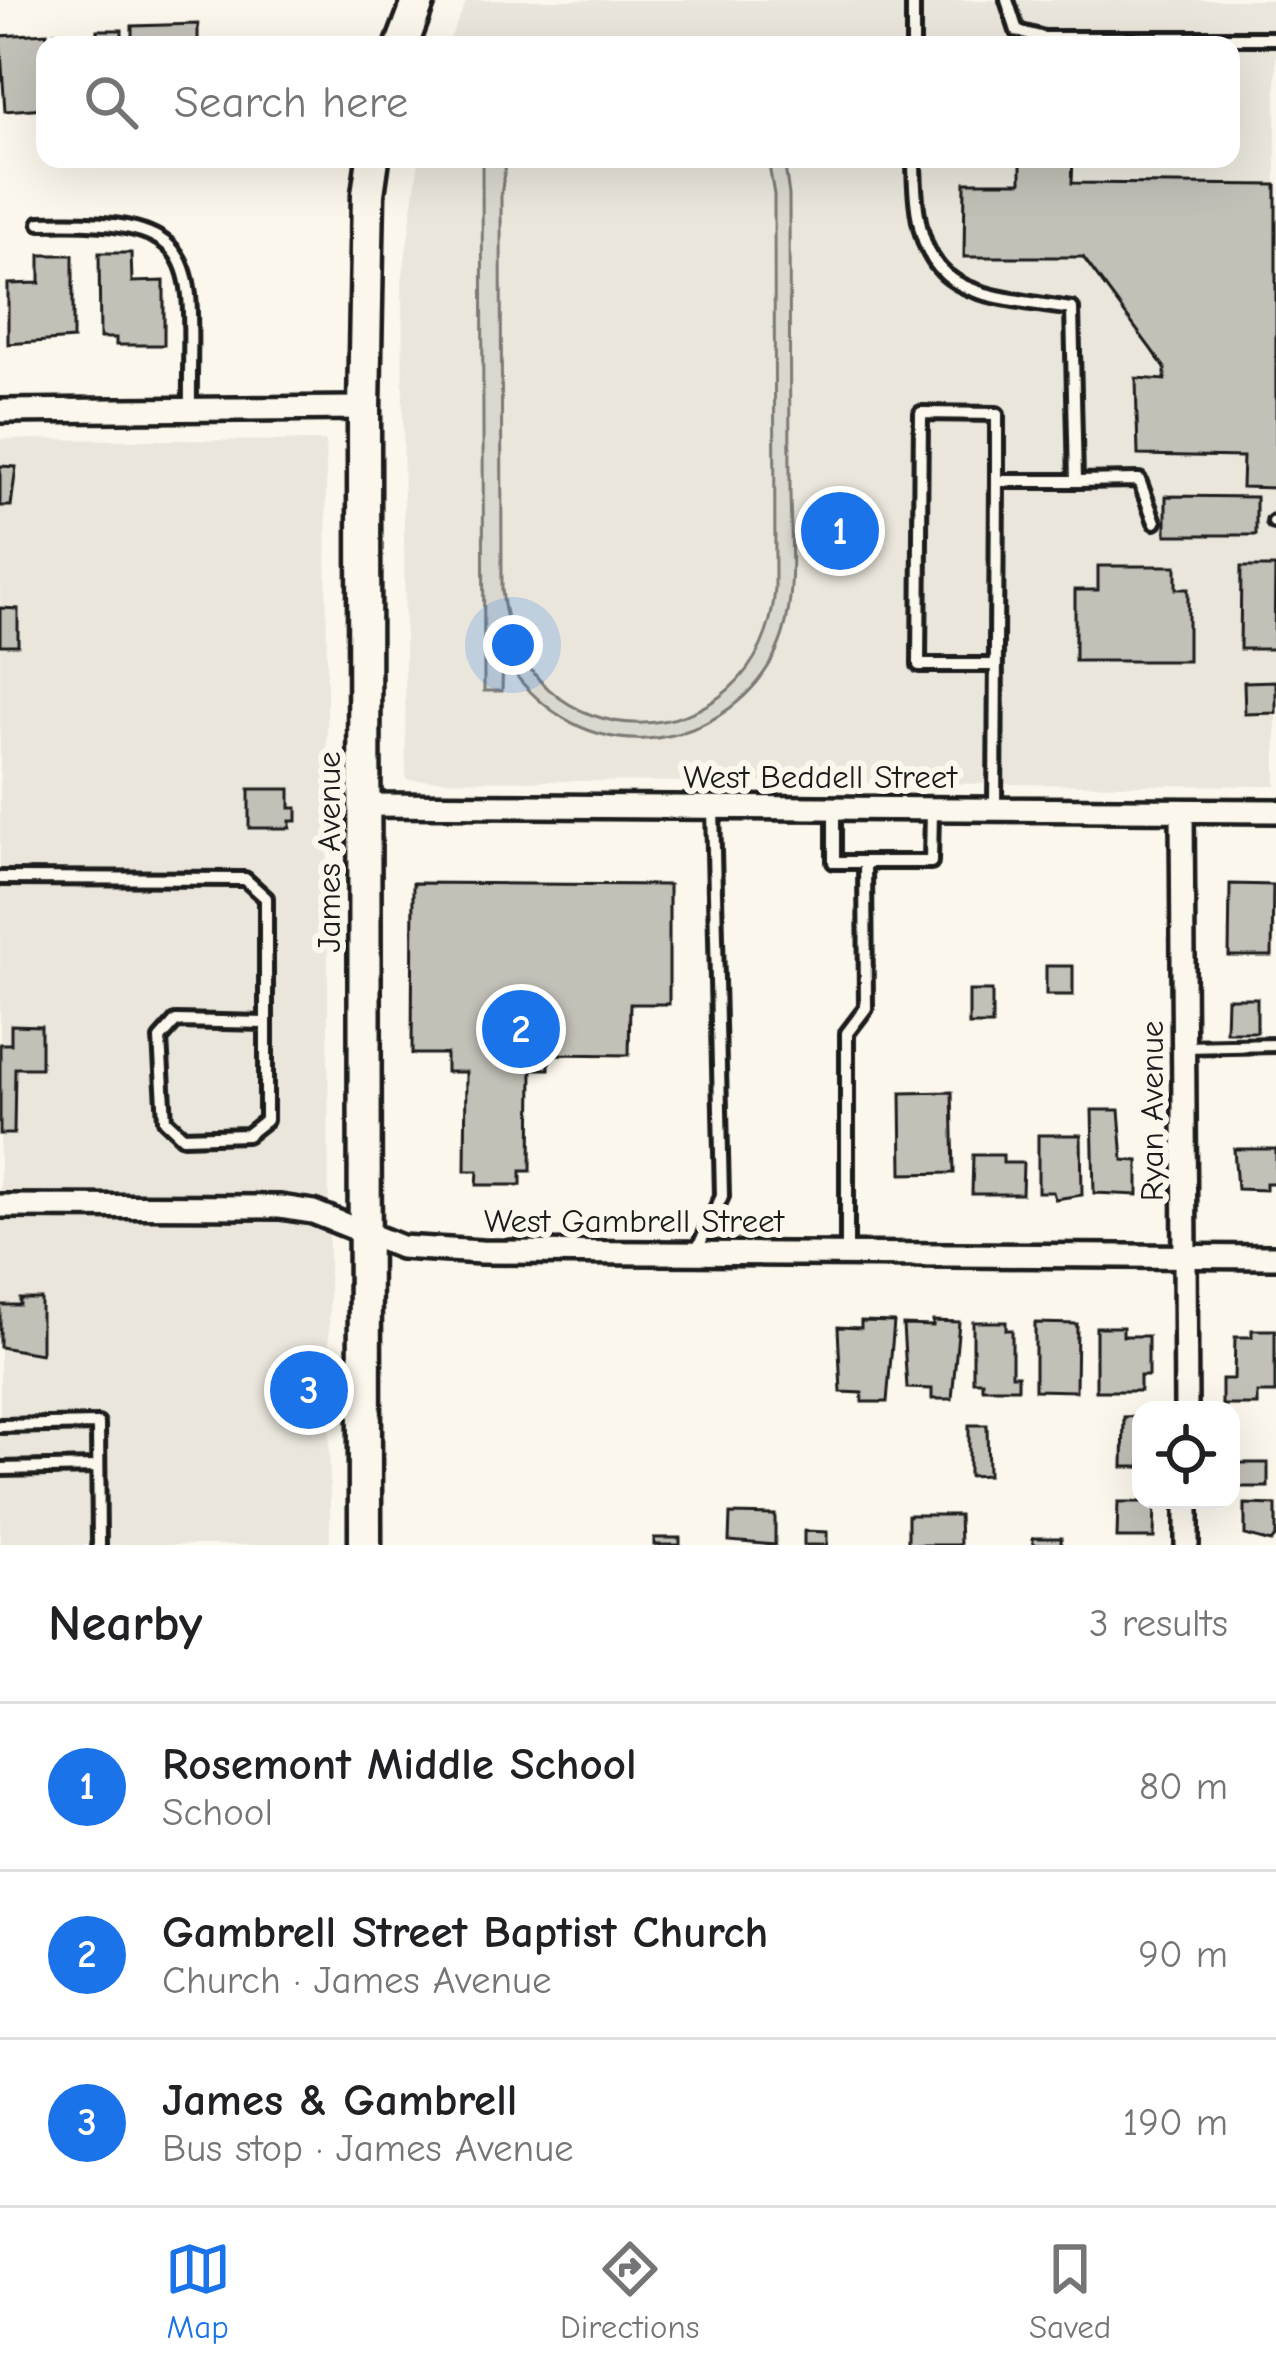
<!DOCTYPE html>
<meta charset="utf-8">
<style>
:root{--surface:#fff;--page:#f6f6f6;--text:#202124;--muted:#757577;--line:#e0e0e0;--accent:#1a73e8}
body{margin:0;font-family:"Comic Neue",sans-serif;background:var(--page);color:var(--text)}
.controls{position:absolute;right:36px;bottom:36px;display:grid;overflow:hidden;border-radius:24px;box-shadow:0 12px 48px #0002}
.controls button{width:108px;height:108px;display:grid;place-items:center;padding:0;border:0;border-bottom:3px solid var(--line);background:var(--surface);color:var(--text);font:60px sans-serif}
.you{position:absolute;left:513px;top:645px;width:42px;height:42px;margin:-30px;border:9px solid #fff;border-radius:50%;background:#1a73e8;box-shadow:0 0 0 18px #1a73e833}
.badge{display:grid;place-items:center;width:78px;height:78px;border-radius:50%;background:var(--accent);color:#fff;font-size:39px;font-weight:700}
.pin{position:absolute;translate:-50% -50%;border:6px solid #fff;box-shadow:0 3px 12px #0006}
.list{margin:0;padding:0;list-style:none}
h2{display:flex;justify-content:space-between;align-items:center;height:156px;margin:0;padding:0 48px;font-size:51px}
h2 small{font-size:39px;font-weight:400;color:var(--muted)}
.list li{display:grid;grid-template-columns:78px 1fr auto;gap:36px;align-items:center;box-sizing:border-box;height:168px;padding:0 48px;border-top:3px solid var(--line)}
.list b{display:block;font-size:45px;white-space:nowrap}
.list p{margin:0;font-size:39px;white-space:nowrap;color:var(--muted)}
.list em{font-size:39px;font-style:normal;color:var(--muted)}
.icon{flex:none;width:66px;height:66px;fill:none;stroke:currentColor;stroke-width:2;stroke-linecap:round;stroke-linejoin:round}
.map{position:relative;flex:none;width:1276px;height:1545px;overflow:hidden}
.search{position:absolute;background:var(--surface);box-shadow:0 12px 48px #0002;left:36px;right:36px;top:36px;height:132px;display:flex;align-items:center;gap:30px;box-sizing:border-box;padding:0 42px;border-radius:24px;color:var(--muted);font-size:45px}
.sheet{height:660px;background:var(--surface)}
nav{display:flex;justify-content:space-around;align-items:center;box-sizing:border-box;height:168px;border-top:3px solid var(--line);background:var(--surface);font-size:33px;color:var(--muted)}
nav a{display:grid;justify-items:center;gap:6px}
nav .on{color:var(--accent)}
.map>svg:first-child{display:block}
.built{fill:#eae6dc}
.green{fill:#dad7ce;stroke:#7b7a75;stroke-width:3}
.building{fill:#c3c0b8;stroke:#1c1c1c;stroke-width:3}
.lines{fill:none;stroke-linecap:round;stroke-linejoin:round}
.service-casing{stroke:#1c1c1c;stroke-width:20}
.minor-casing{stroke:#1c1c1c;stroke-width:30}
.secondary-casing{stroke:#1c1c1c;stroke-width:39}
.service{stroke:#fbf7ec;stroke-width:10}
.minor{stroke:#fbf7ec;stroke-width:21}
.secondary{stroke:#fbf7ec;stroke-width:30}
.labels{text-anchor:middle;stroke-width:12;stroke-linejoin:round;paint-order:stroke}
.street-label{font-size:33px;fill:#1c1c1c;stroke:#fbf7ec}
</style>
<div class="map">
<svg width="1276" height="1545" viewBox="0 0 1276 1545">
<rect width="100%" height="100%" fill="#fbf7ec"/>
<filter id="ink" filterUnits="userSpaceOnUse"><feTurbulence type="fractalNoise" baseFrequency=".00833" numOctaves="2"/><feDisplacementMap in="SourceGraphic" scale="24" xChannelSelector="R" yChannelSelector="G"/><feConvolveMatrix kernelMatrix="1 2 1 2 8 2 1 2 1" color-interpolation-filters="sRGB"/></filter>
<g filter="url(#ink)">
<g class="built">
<polygon points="467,0 1276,0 1276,786 406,780 402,282 419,159 1231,159 1231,45 447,45"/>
<polygon points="0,439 326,441 330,1545 0,1545"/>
</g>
<path class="green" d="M482,159h24l-5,37 1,393c16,180 260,178 273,-1l-1,-393 -6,-36h16l5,36c0,98 0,196 1,293 0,47 7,101 -7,146 -19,60 -75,101 -137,105 -62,3 -111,-32 -143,-82l-1,34h-18z"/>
<g class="building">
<polygon points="198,24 198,45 132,45 132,26"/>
<polygon points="97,30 122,30 122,45 55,45 55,32 97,36"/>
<polygon points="47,33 45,108 5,111 0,36"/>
<polygon points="1021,159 1073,159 1072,183 1276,185 1276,488 1242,487 1243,457 1138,455 1136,378 1165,380 1165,368 1083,257 964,257 965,182 1021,182"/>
<polygon points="99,253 131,253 132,282 164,281 164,345 116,345 116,338 100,338"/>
<polygon points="40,255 73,255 73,339 8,344 8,284 40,283"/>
<polygon points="0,466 16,467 11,506 0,506"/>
<polygon points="1166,496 1256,497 1256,535 1166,535"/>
<polygon points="1098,566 1176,566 1176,589 1188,589 1188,661 1075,661 1075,590 1098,590"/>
<polygon points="1241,567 1275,567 1274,649 1240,649"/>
<polygon points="0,608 18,609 18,645 0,645"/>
<polygon points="1276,681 1276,713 1245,714 1244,682"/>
<polygon points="249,789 290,789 290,808 297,808 297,821 290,821 290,828 249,828"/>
<polygon points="413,883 669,885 669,1004 630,1004 629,1055 549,1054 549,1069 532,1069 531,1171 521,1171 521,1185 477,1185 478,1171 465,1171 466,1072 446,1072 446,1054 412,1054"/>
<polygon points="1230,884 1273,885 1272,956 1229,956"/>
<rect x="1046" y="966" width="27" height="29"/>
<rect x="969" y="991" width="23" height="34"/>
<polygon points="1227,998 1257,998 1257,1032 1226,1032"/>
<polygon points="11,1025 41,1026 41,1068 15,1068 14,1134 0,1134 0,1044 11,1044"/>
<polygon points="952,1092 954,1173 902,1174 901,1093"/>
<polygon points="1092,1110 1119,1110 1123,1160 1138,1161 1138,1195 1094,1193"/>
<polygon points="1038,1135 1081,1135 1082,1195 1055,1199 1053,1192 1038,1192"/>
<polygon points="1234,1149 1276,1149 1276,1183 1266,1183 1266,1190 1237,1189"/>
<polygon points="973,1155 1003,1155 1003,1163 1023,1163 1022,1194 972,1194"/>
<polygon points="20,1299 41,1299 41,1354 0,1347 0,1305 20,1305"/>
<polygon points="861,1321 894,1322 887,1402 862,1402 862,1393 841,1392 838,1327 861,1328"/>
<polygon points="933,1321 959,1322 952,1399 932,1399 932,1389 907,1388 903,1325 933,1326"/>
<polygon points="973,1322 1006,1322 1006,1330 1012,1330 1012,1375 1018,1375 1018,1388 982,1388 982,1381 973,1381"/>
<polygon points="1035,1323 1077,1324 1076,1391 1035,1390"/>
<polygon points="1096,1327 1123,1327 1123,1336 1148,1336 1148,1376 1140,1376 1140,1391 1096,1391"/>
<polygon points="1252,1330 1275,1330 1275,1393 1257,1393 1257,1405 1222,1405 1222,1379 1234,1379 1235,1337 1252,1337"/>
<polygon points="1141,1416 1141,1467 1123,1467 1124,1417"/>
<polygon points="969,1425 987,1425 988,1475 969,1476"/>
<rect x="1231" y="1463" width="37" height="24"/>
<polygon points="1118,1502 1155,1502 1154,1538 1117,1538"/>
<polygon points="1245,1504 1276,1505 1276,1536 1271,1542 1245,1535"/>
<polygon points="730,1514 775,1515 775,1545 729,1541"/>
<polygon points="908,1515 959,1515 960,1545 908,1545"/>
<polygon points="804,1531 827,1532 827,1545 804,1545"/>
<rect x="654" y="1538" width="26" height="7"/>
<rect x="1033" y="1538" width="28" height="7"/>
</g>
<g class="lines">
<defs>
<g id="service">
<polyline points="913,0 913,45"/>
<polyline points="1007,0 1017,31 1044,38 1276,38"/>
<path d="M914,159c1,133 41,133 158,150l4,172h-79l-2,329"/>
<path d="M40,223c175,-6 148,44 150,187"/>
<polyline points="1076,481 1139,480 1155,522"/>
<polyline points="1274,522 1276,522"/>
<polyline points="995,665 919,665 921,413 997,414 997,481"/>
<polyline points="834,809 834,862 931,862 932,810"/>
<polyline points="0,878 245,879 266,898 266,1120 247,1135 183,1137 165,1120 160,1039 176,1021 266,1023"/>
<polyline points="1184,1047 1276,1045"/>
<polyline points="695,1254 722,1196 713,808"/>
<polyline points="847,1254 847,1033 866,1008 865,862"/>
<polyline points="0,1426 98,1424 99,1545"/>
<polyline points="0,1469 98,1467"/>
</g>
<g id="minor">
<polyline points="0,411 364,408"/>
<polyline points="364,805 1276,811"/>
<polyline points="1182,811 1186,1410"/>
<polyline points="0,1206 280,1207 313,1212 401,1247 481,1252 1276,1257"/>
<polyline points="1187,1500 1187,1545"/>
</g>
<g id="secondary">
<polyline points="402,45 419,0"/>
<polyline points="365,1545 364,408 368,194 373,159"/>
</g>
</defs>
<use href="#service" class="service-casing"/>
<use href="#minor" class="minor-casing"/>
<use href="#secondary" class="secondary-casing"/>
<use href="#service" class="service"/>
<use href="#minor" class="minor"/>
<use href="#secondary" class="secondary"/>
</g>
</g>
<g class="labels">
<g class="street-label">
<text x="820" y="788">West Beddell Street</text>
<text transform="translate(328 852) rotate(-90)" y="12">James Avenue</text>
<text transform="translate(1151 1111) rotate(-90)" y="12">Ryan Avenue</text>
<text x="634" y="1232">West Gambrell Street</text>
</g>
</g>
</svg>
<div class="controls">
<button><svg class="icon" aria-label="locate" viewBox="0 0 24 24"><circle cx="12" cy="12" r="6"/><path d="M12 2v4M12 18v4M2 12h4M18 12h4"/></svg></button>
</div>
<div class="you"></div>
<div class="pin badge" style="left:840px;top:531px">1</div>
<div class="pin badge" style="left:521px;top:1029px">2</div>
<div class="pin badge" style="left:309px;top:1390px">3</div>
<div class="search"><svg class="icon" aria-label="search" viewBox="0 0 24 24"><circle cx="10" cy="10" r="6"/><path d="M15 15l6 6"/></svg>Search here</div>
</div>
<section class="sheet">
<h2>Nearby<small>3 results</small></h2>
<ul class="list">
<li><span class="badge">1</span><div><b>Rosemont Middle School</b><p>School</p></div><em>80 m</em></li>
<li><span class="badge">2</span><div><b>Gambrell Street Baptist Church</b><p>Church · James Avenue</p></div><em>90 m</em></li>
<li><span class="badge">3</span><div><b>James &amp; Gambrell</b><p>Bus stop · James Avenue</p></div><em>190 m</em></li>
</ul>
</section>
<nav>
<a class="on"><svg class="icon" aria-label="map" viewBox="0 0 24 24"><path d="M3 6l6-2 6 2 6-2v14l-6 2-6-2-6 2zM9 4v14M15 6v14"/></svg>Map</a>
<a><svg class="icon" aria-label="directions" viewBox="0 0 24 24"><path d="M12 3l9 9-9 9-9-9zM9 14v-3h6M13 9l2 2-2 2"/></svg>Directions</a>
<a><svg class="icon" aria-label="saved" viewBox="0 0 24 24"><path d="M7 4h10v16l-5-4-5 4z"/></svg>Saved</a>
</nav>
